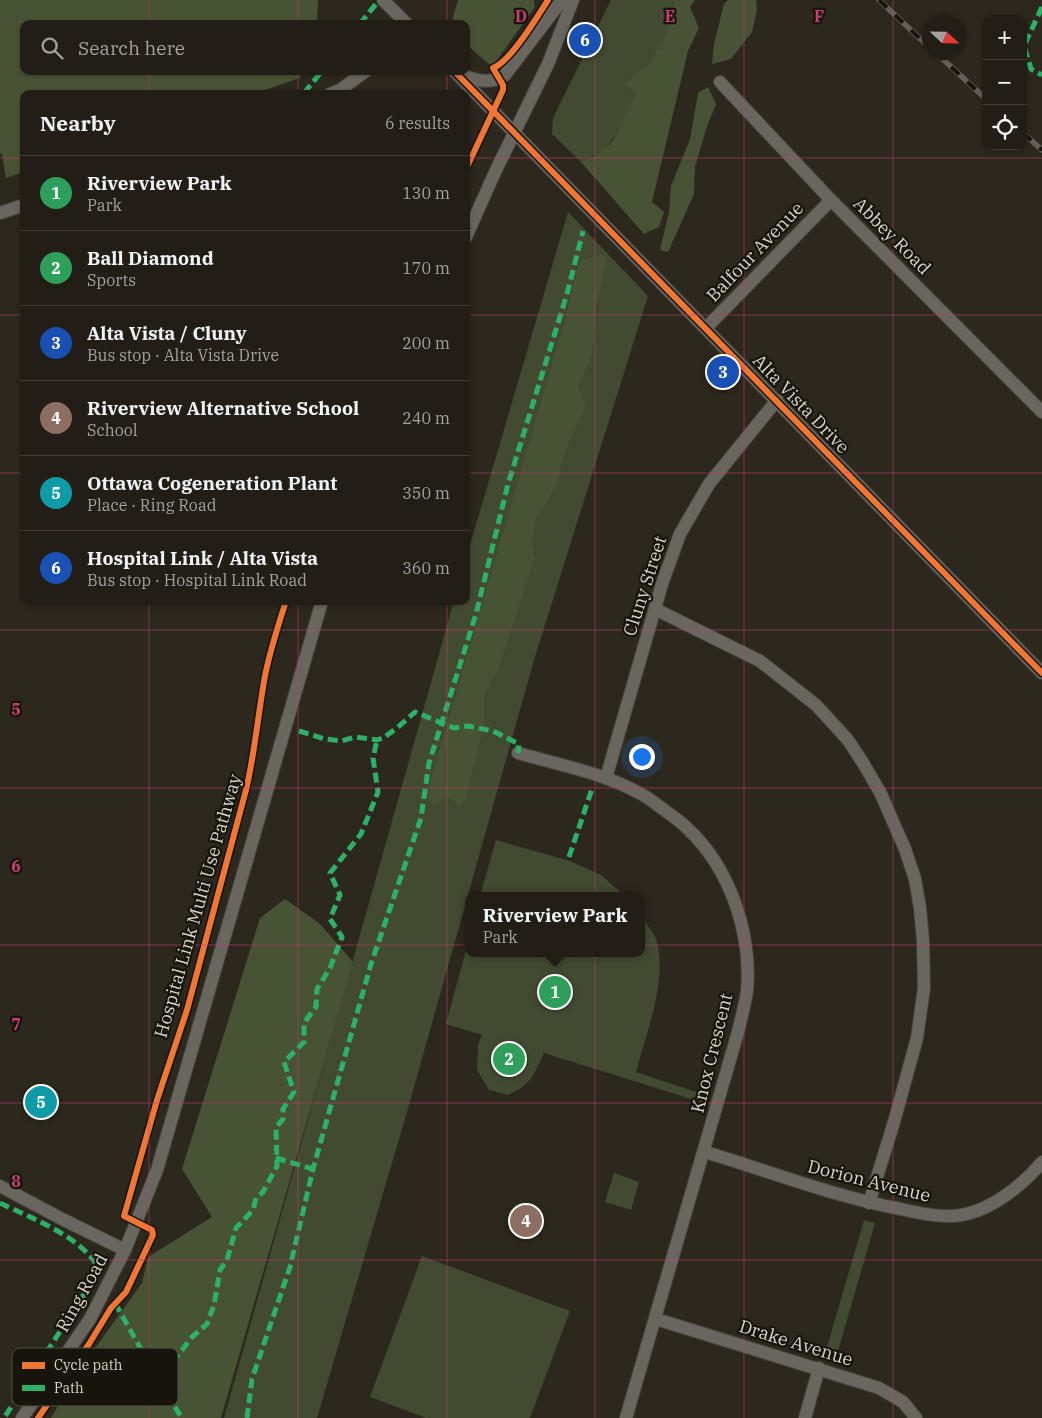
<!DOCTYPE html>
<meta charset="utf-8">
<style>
:root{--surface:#221e16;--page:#2a271f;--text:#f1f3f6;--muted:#a2a2a1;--line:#3f3c35;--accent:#9d988e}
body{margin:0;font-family:"IBM Plex Serif",serif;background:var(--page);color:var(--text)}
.controls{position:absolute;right:15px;top:15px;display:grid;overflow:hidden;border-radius:10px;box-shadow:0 1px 4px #0004}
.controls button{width:45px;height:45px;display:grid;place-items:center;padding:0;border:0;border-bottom:1px solid var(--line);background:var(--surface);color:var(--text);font:25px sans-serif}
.compass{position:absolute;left:922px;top:15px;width:45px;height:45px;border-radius:50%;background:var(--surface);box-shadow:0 1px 4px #0004;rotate:112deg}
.you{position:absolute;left:641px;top:756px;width:18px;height:18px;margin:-12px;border:4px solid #fff;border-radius:50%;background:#1a73e8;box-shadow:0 0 0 8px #1a73e833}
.badge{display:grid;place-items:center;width:32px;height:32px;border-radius:50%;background:var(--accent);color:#fff;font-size:16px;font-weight:700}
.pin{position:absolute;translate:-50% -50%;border:2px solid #fff;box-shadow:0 1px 5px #0006}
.popup{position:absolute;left:465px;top:892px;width:180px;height:65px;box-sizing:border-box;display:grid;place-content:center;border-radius:10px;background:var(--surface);filter:drop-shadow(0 1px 4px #0005);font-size:16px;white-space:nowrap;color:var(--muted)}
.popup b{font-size:19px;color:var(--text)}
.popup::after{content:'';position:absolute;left:50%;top:100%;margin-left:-10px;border:10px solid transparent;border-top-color:var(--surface)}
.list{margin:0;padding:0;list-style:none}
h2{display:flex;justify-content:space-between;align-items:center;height:65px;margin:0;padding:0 20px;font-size:21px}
h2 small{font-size:16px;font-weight:400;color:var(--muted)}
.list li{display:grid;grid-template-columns:32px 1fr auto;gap:15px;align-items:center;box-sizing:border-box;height:75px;padding:0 20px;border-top:1px solid var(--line)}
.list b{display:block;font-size:19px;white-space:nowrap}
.list p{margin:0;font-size:16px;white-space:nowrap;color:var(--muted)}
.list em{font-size:16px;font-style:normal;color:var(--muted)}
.icon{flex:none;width:28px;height:28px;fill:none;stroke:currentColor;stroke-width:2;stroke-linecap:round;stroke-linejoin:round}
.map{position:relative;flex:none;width:1042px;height:1418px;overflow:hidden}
.search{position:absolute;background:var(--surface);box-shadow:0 1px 4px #0004;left:20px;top:20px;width:450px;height:55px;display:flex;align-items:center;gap:12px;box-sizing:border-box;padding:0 18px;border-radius:10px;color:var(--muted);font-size:19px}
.panel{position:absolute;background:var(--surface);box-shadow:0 1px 4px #0004;left:20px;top:90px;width:450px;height:515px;border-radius:10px}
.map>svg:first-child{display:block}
.green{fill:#424b31;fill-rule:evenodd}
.forest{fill:#485234}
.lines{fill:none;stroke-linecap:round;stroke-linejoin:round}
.minor-casing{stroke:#48443b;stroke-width:14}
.minor{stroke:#69665f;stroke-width:12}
.rail-casing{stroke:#645f58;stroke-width:5.5}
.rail{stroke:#17140c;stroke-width:4;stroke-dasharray:11;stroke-linecap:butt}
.quiet{stroke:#2db169;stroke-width:5;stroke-dasharray:10 5;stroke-linecap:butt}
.cycleway-casing{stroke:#17140c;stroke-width:9}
.cycleway{stroke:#f07635;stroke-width:6}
.grid{fill:none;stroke:#c73e71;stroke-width:1;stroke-opacity:0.55}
.labels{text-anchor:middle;stroke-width:4.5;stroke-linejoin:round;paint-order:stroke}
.street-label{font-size:18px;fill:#dad5ca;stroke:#17140c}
.key{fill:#17140c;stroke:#524e45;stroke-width:1}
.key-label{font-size:14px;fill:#dad5ca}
.grid-label{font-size:16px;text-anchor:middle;font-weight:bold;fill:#c73e71;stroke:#17140c;stroke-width:4.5;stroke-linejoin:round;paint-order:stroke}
</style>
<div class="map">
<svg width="1042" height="1418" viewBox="0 0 1042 1418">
<rect width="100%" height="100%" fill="#2d281e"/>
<g class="green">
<path d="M611,0h63l-10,39 -9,13 -4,10 -17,12 -7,11 9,9c-14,30 -21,57 -56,67l-28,-27 1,-16z"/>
<path d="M568,212l80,84 -114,364 -125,445 -92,313h-93l230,-817h12v-42zM602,254l-7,84 -4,22 -13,27 9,18 -21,46 -10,37 -20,31 -3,22 2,18 -35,107 -16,31v29l-33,72 -6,1 -19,-4 139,-477 11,-48 5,-11z"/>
<polygon points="496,840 570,861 601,875 625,896 480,896"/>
<path d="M641,915c5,9 14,18 16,27 10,40 -11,92 -21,130l69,23 -1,8 -160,-50c-12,24 -11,30 -36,42l-19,-5 -12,-20 1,-25 4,-10 -36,-11 23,-85v14h172z"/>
<polygon points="614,1173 639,1182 631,1210 605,1202"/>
<polygon points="864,1220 875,1223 838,1351 827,1347"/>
<polygon points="422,1256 570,1311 530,1418 426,1418 370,1397"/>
</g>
<g class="forest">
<polygon points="0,0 318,0 317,24 24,24 24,71 304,71 299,78 254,94 24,94 24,172 6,178 2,154 0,153"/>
<polygon points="458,0 534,0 535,7 492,67 466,44 466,24 451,24"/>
<polygon points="674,0 695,0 690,7 699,28 688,51 652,202 664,212 659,227 644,234 580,161 593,157 613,141 636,94 626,85 634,74 651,62 655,52 664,39"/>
<polygon points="728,0 756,0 757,10 752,32 731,59 712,64 714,44 724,4"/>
<polygon points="708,87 716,104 707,126 695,167 694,194 668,252 660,250 669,212 671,186 690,139 698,93"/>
<polygon points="602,254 606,259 597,307 595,338 591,360 578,387 587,405 566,451 556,488 536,519 533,541 535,559 500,666 484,697 484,726 465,800 460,807 451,798 445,799 434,805 426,795 565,318 576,270 581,259"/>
<polygon points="285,899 320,924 353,962 221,1418 51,1418 80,1369 142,1283 148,1257 212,1217 182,1169 260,918"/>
</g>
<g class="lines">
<defs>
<g id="minor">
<polyline points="383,0 407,24"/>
<polyline points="454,71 1042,673"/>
<path d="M457,74c17,5 32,12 48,1l57,-75"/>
<polyline points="720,82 831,200 1042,412"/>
<polyline points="330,94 340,90 366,71"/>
<polyline points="0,213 24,205"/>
<polyline points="466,237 496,170 548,64 573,0"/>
<polyline points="706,328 831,200"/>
<polyline points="655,609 760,661 816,705 848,740 863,763 880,792 905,849 915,879 920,908 923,941 924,988 917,1038 894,1122 869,1203"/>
<path d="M518,753c41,12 86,20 123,41 8,4 15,10 22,15 8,6 17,12 24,19 43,40 65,105 60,163 -2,14 -6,28 -9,41l-112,386"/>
<polyline points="606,778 662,584 680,534 709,484 777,400"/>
<path d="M705,1152c64,19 130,45 196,57 17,4 35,8 52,7 34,-2 68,-29 89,-54"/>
<polyline points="0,1186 62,1219 125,1250"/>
<polyline points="656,1319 879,1388 903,1402 916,1418"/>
<polyline points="22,1418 90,1319 125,1250 157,1170 322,601"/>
<polyline points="805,1418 819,1368"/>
</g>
</defs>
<use href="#minor" class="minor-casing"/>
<use href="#minor" class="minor"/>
<defs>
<g id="rail">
<polyline points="879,0 930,48"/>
<polyline points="935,52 986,99"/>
<polyline points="1023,133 1042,150"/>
</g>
</defs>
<use href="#rail" class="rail-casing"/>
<use href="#rail" class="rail"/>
<g class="quiet">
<polyline points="1042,7 1024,46 1031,69 1042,75"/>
<polyline points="360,24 379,0"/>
<polyline points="304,93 322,71"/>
<polyline points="299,731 325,739 341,741 355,737 377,740 383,738 397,728 415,712 454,728 468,726 493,731 519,744 518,753"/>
<polyline points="569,857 593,786"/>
<polyline points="276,1158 313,1169"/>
<path d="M0,1203c31,15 83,34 99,66l-7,13 -88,136"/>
<polyline points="115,1303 164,1390 182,1418"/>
<polyline points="164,1390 164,1380 168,1375 172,1363 192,1337 207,1324 214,1305 220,1270 227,1260 236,1228 253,1210 256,1198 263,1192 277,1166 276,1127 283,1119 283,1109 294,1092 284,1062 304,1042 304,1023 316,1007 317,989 330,968 342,937 330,919 340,895 330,873 361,834 378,792 373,758 377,740"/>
<polyline points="247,1418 252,1379 290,1267 313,1169 371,964 421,818 429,763 476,614 508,484 567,294 583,231"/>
</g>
<defs>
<g id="cycleway">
<polyline points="454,71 1042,673"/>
<path d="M466,169l37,-79v-5l-10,-17c18,-7 44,-51 55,-68"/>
<path d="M38,1418l51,-74 22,-36 15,-16 27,-57 -1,-5 -28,-14 33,-116 30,-90 59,-220c9,-38 12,-76 19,-114 5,-26 13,-50 21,-75"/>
</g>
</defs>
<use href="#cycleway" class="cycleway-casing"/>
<use href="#cycleway" class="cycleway"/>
</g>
<path class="grid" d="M149,0v24M298,0v24M447,0v24M595,0v1418M744,0v1418M893,0v1418M149,71v23M298,71v23M447,71v23M0,158h24M466,158h576M0,315h24M466,315h576M0,473h24M466,473h576M149,601v817M298,601v817M447,601v817M0,630h1042M0,788h1042M0,945h1042M0,1103h1042M0,1260h1042"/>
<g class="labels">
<g class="street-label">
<text transform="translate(892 236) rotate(45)" y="6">Abbey Road</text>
<text transform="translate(755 252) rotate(-46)" y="6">Balfour Avenue</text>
<text transform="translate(801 404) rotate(46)" y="6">Alta Vista Drive</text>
<text transform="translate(645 586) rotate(-72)" y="6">Cluny Street</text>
<text transform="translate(198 906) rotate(-74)" y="6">Hospital Link Multi Use Pathway</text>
<text transform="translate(712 1053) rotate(-76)" y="6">Knox Crescent</text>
<text transform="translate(869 1181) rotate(14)" y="6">Dorion Avenue</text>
<text transform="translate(82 1293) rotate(-61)" y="6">Ring Road</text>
<text transform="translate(796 1343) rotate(17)" y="6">Drake Avenue</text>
</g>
</g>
<rect x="12" y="1348" width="166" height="58" rx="8" class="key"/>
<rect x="22" y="1362" width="23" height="7" fill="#f07635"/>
<rect x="22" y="1385" width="23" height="6" fill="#2db169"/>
<g class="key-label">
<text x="54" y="1370">Cycle path</text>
<text x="54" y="1393">Path</text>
</g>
<g class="grid-label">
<text x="521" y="22">D</text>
<text x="670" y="22">E</text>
<text x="819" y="22">F</text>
<text x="16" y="715">5</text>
<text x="16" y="872">6</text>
<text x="16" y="1030">7</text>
<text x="16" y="1187">8</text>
</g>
</svg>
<div class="controls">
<button>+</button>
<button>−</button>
<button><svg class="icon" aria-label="locate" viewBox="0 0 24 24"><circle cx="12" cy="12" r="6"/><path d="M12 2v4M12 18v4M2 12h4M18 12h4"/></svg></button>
</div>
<svg class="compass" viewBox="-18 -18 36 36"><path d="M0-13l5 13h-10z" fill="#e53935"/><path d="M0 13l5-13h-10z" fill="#a2a2a1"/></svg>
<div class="you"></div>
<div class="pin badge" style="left:555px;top:992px;background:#2e9e5b">1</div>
<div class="popup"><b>Riverview Park</b>Park</div>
<div class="pin badge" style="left:509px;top:1059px;background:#2e9e5b">2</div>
<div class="pin badge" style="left:723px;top:372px;background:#1a4fb4">3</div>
<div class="pin badge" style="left:526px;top:1221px;background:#8d6e63">4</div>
<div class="pin badge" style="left:41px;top:1102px;background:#0f9aa8">5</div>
<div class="pin badge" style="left:585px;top:40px;background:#1a4fb4">6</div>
<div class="search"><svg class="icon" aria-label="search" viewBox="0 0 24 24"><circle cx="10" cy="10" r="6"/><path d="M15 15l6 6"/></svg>Search here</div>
<section class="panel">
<h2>Nearby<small>6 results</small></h2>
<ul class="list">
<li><span class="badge" style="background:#2e9e5b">1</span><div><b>Riverview Park</b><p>Park</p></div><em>130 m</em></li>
<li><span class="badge" style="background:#2e9e5b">2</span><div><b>Ball Diamond</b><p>Sports</p></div><em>170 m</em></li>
<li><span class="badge" style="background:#1a4fb4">3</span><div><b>Alta Vista / Cluny</b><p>Bus stop · Alta Vista Drive</p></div><em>200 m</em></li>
<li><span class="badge" style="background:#8d6e63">4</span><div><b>Riverview Alternative School</b><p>School</p></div><em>240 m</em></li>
<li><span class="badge" style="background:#0f9aa8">5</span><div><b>Ottawa Cogeneration Plant</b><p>Place · Ring Road</p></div><em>350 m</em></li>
<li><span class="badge" style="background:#1a4fb4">6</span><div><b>Hospital Link / Alta Vista</b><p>Bus stop · Hospital Link Road</p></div><em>360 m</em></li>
</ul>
</section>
</div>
